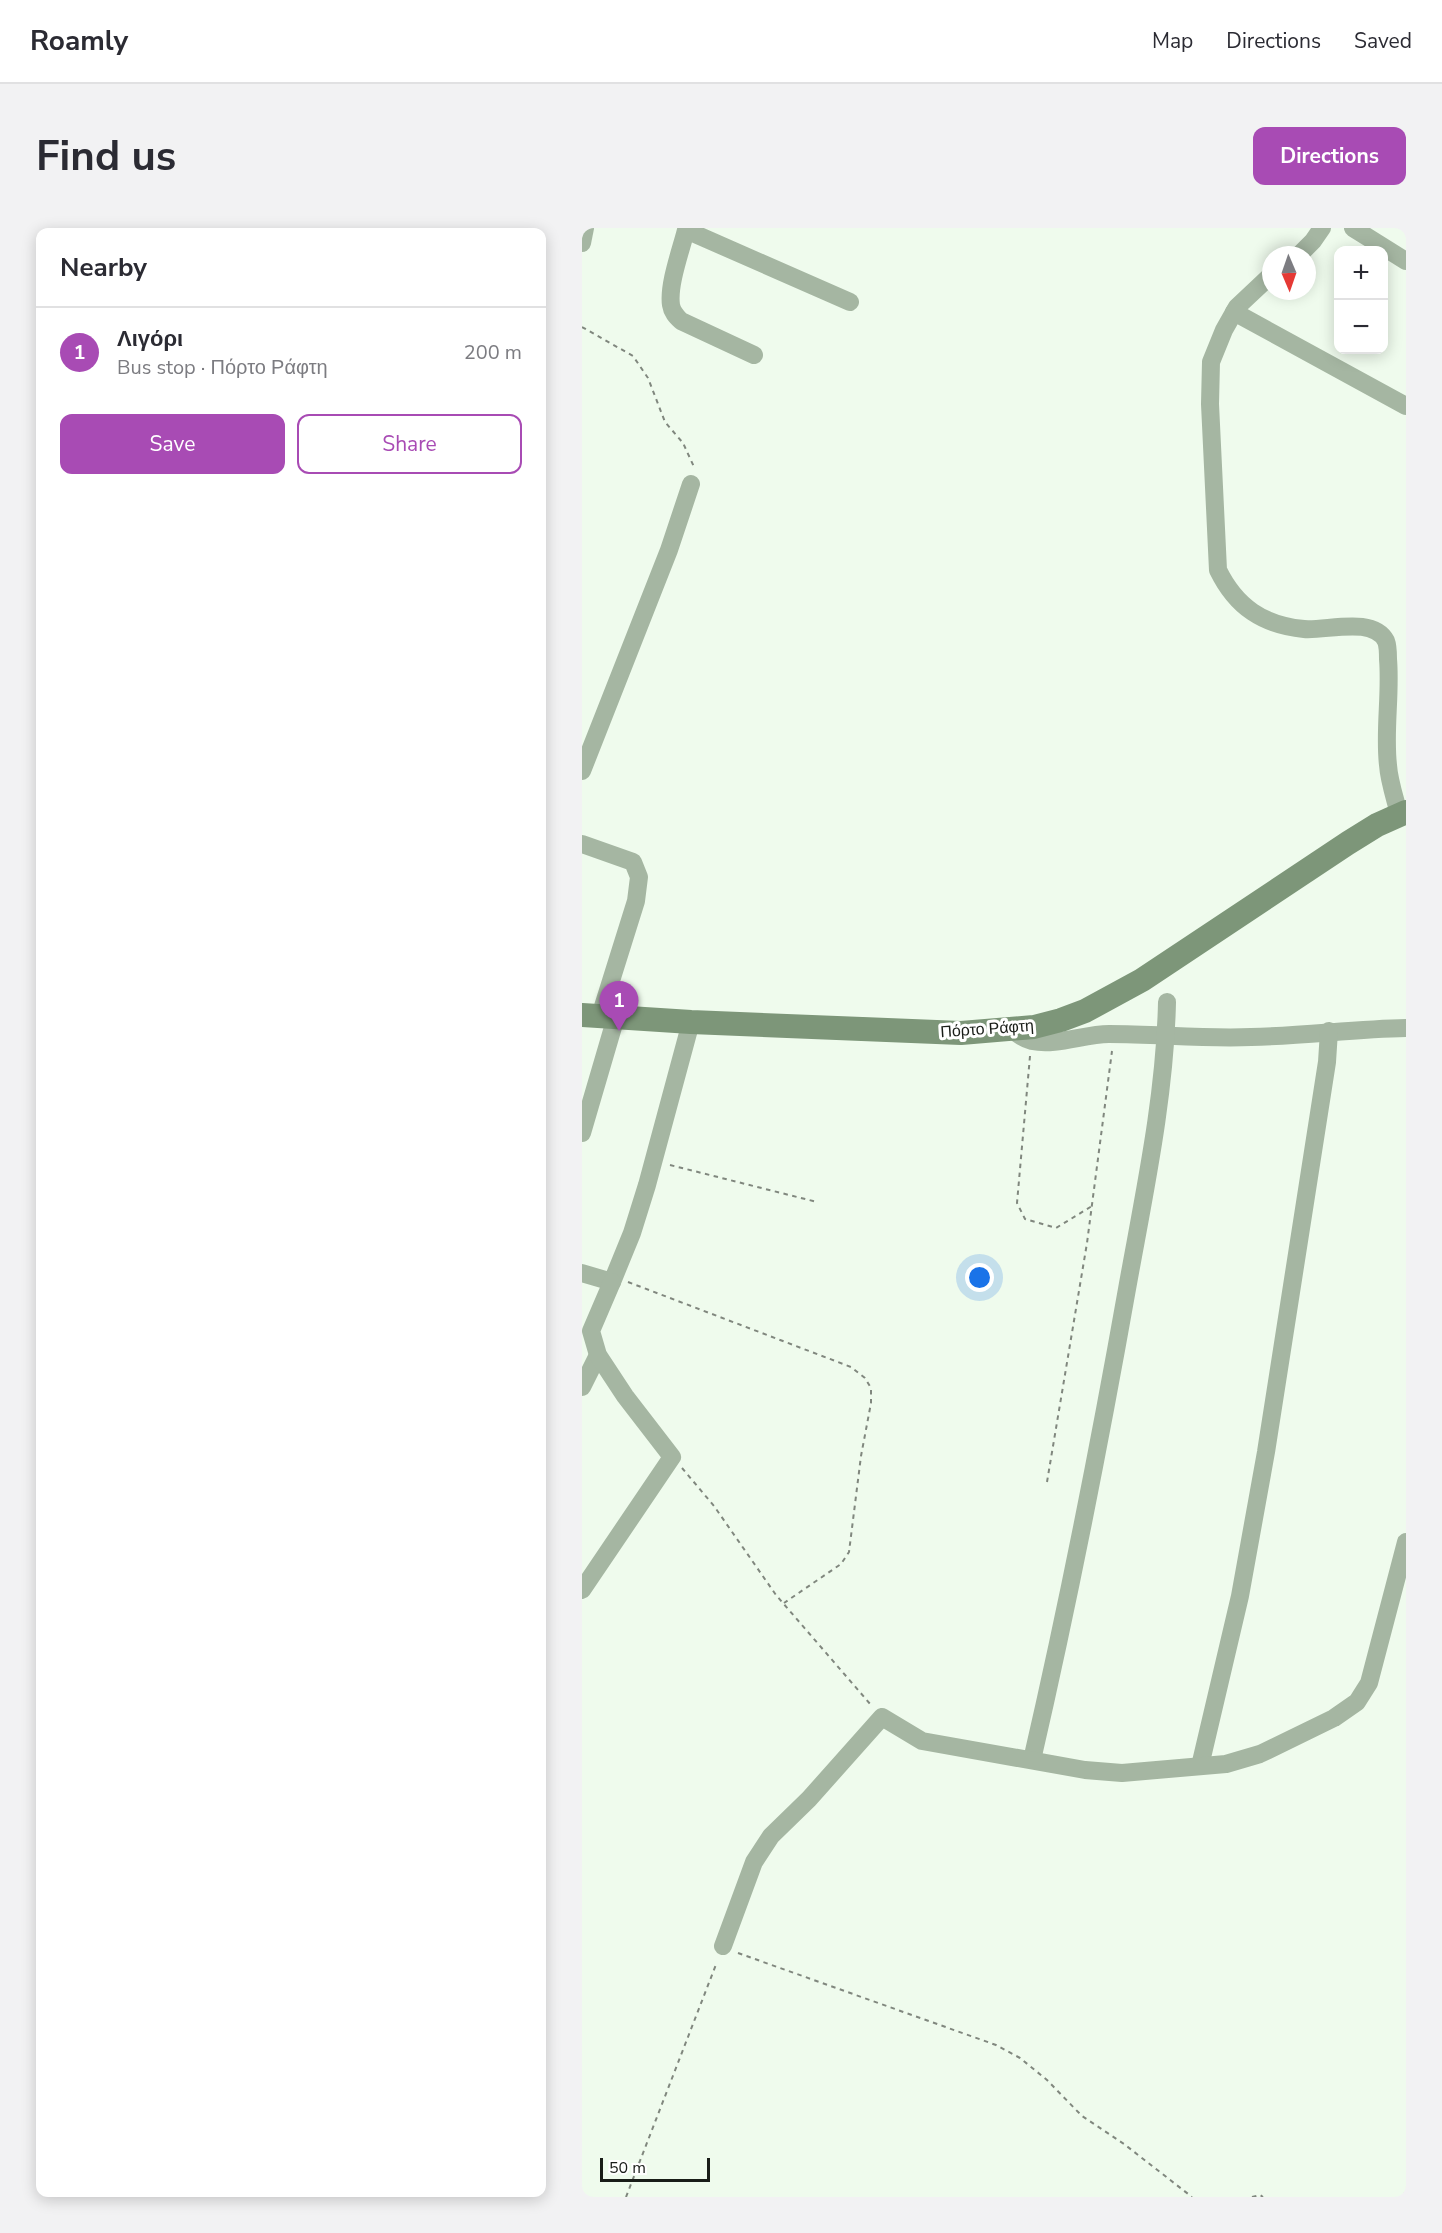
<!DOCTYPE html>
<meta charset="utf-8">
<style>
:root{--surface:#fff;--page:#f2f2f3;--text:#2b2b33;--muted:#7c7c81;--line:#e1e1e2;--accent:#a84bb4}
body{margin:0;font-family:"Nunito Sans",sans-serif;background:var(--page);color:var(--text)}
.controls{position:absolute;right:18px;top:18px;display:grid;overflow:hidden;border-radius:12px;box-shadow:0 3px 15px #0003}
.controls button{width:54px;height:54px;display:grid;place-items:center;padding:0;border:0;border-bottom:2px solid var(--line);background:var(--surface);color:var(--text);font:30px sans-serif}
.compass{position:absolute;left:680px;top:18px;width:54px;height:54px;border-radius:50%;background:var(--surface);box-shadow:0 3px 15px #0003;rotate:178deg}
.scale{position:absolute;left:18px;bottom:15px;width:110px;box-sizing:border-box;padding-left:6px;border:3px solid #191d18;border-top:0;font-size:16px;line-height:21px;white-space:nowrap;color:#191d18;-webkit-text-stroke:4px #fff;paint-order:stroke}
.you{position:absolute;left:398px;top:1050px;width:21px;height:21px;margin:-15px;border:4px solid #fff;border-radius:50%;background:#1a73e8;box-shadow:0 0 0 9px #1a73e833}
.badge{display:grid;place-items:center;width:39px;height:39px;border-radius:50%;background:var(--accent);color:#fff;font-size:20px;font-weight:700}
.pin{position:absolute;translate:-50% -50px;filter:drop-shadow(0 2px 3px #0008)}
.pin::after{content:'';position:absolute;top:32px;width:21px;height:18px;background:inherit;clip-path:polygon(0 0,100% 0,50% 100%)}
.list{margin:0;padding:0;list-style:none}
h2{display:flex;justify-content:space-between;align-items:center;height:78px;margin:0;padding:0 24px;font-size:26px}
h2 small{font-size:20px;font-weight:400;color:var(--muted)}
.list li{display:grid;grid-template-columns:39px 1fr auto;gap:18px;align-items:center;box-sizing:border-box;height:90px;padding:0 24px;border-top:2px solid var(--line)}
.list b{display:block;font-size:22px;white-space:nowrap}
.list p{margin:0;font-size:20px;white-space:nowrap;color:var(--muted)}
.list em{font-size:20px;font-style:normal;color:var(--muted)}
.actions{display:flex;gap:12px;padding:18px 24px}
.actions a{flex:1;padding:14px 0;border:2px solid var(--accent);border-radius:12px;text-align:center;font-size:21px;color:var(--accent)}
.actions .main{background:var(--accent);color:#fff}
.map{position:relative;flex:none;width:824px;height:1969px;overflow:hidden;border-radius:12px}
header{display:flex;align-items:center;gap:36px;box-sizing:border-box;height:84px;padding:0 30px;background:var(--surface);border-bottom:2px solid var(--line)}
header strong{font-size:28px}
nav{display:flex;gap:33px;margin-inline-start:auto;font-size:21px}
.intro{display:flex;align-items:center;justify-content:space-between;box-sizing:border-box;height:144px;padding:0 36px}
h1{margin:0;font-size:42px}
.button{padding:15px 27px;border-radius:12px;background:var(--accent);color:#fff;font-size:21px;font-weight:700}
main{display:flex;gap:36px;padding:0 36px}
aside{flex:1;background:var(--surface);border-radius:12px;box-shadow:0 3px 15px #0003}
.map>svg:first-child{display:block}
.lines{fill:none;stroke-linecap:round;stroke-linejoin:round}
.path{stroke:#80877e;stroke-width:2;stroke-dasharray:4.5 4.5;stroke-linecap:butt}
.minor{stroke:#a5b6a2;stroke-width:18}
.secondary{stroke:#7d9679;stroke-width:24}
.labels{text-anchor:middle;stroke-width:6;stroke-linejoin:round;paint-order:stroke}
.street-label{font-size:16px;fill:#191d18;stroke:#fff}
</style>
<header>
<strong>Roamly</strong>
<nav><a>Map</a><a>Directions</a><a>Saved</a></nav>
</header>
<div class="intro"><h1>Find us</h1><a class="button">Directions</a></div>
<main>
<aside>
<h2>Nearby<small></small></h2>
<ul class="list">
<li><span class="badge">1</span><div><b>Λιγόρι</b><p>Bus stop · Πόρτο Ράφτη</p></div><em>200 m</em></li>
</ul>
<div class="actions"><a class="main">Save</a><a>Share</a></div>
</aside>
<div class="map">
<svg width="824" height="1969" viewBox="0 0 824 1969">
<rect width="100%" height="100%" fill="#effbed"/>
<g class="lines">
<g class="path">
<polyline points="0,99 51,128 66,150 83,194 101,215 113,241"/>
<polyline points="448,828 435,975 443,991 474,1000 510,978"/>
<polyline points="88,937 235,974"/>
<polyline points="46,1054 269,1139 283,1150 289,1160 289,1175 279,1228 267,1324 259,1336 202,1375"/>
<polyline points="100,1240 132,1278 194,1367 289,1477"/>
<polyline points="465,1254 505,1015 530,823"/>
<polyline points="156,1725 414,1817 438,1830 465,1852 500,1888 542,1916 610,1969"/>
<polyline points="44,1969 135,1734"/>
<polyline points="670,1969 678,1967 681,1969"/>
<polyline points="820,1969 824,1963"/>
</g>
<g class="minor">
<polyline points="771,0 824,33"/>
<polyline points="0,15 3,0"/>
<polyline points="717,27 731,13 740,0"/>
<path d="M689,47l-34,32 -13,23 -13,32 -1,42 8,166c18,37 45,55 86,59 23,2 69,-13 82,12 2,5 2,13 2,18 3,35 -4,72 0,106 1,16 7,33 11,49"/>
<polyline points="652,84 824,178"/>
<path d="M172,127l-73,-34c-5,-5 -9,-9 -10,-16 -3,-20 10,-55 15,-75l164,72"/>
<polyline points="0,543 87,322 109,256"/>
<polyline points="0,616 51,634 57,649 54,673 18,788"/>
<path d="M431,802c5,5 11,9 19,11 25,5 52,-7 77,-7 48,0 95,5 142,3 52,-1 103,-8 155,-9"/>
<polyline points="0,905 34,789"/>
<polyline points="0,1045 30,1054 50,1005 65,957 109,794"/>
<polyline points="0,1159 16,1127"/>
<polyline points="0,1362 90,1229 43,1168 16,1127 9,1103 30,1054"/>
<path d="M450,1532c36,-156 67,-313 95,-471 17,-95 38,-191 40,-287"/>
<polyline points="618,1538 658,1368 684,1224 745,834 747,803"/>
<polyline points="141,1718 172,1634 189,1608 227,1571 300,1489 340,1513 503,1542 540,1545 644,1536 678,1526 752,1490 775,1474 787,1455 824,1314"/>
</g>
<polyline class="secondary" points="0,787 109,794 379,805 452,799 479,792 503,783 560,752 766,615 795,597 824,584"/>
</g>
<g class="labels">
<g class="street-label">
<text transform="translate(405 800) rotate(-4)" y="6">Πόρτο Ράφτη</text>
</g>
</g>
</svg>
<div class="controls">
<button>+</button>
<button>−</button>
</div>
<svg class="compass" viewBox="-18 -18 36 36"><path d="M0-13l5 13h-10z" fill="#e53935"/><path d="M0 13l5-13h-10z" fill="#7c7c81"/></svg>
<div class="scale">50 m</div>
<div class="you"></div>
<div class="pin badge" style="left:37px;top:803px">1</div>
</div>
</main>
